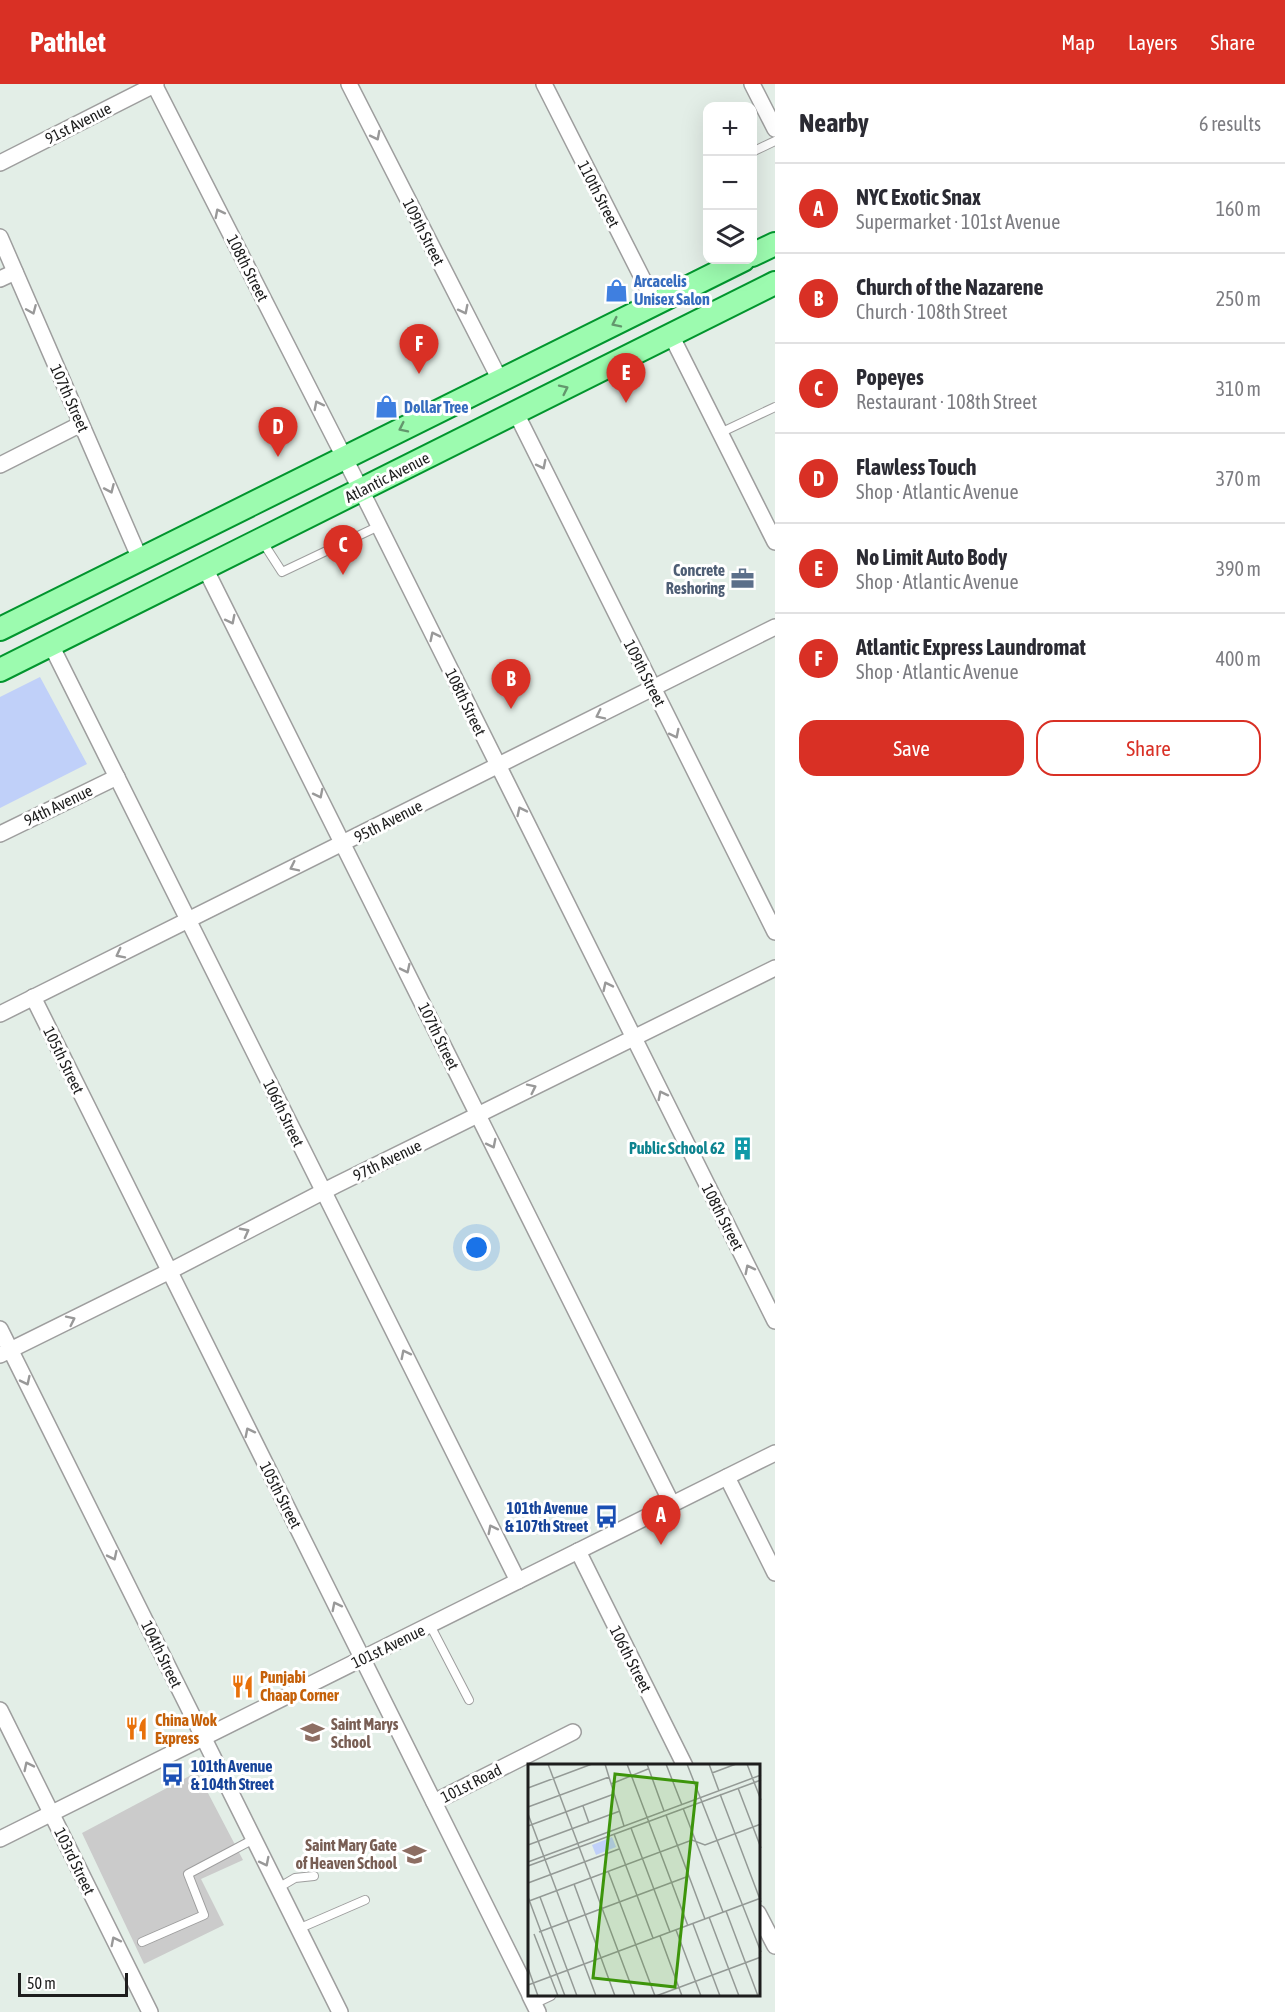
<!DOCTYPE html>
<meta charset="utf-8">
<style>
:root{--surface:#fff;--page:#f2f2f3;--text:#2b2b33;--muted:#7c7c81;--line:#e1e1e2;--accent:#d93025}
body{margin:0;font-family:"Asap Condensed",sans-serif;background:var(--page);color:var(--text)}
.controls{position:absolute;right:18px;top:18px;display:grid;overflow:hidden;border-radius:12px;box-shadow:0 6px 24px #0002}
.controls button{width:54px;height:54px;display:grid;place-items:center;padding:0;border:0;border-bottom:2px solid var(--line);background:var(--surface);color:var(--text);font:30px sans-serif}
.scale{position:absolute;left:18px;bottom:15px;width:110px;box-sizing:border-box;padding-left:6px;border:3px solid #1d1d1d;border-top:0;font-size:16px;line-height:21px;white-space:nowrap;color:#1d1d1d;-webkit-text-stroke:4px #fff;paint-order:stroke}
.you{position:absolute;left:477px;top:1164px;width:21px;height:21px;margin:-15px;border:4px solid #fff;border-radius:50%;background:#1a73e8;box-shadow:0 0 0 9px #1a73e833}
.badge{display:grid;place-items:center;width:39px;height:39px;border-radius:50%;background:var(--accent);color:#fff;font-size:20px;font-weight:700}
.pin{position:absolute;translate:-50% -50px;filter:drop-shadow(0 2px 3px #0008)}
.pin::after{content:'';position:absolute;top:32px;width:21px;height:18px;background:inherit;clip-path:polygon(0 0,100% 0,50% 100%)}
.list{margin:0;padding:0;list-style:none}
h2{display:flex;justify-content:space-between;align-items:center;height:78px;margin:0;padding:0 24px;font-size:26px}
h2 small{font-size:20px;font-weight:400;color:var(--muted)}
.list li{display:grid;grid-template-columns:39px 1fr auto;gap:18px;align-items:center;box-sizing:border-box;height:90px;padding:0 24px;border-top:2px solid var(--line)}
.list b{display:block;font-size:22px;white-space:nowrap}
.list p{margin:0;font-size:20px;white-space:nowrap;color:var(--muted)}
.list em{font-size:20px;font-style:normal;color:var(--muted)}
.actions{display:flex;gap:12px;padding:18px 24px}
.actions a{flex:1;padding:14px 0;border:2px solid var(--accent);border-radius:18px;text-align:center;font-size:21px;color:var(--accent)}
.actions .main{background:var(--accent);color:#fff}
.icon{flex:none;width:33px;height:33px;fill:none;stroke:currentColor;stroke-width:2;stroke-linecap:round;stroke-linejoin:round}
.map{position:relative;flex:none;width:775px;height:1928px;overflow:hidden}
header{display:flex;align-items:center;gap:36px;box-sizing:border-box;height:84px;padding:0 30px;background:var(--accent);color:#fff}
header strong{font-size:28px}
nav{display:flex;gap:33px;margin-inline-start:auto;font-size:21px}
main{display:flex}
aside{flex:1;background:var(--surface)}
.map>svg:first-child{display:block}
.religious{fill:#cbcbcb}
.park{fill:#c0d0f9}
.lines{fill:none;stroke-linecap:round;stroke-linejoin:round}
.service-casing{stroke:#9e9e9e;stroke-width:10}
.minor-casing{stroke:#9e9e9e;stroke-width:18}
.primary-casing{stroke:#02952e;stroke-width:26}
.service{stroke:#fff;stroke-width:8}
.minor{stroke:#fff;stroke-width:15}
.primary{stroke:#9cfbaf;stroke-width:22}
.oneway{stroke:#999}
.oneway2{stroke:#63976d}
.labels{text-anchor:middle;stroke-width:6;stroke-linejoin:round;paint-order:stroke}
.street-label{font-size:16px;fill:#1d1d1d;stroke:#fff}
.shop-label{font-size:16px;font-weight:bold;fill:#366cbe;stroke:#fff;text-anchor:start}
.service-label{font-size:16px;font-weight:bold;fill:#4e5e75;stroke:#fff;text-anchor:end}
.culture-label{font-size:16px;font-weight:bold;fill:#0d838f;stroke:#fff;text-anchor:end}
.transit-label{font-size:16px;font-weight:bold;fill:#164399;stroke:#fff;text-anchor:end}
.food-label{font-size:16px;font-weight:bold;fill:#c56008;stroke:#fff;text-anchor:start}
.education-label{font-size:16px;font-weight:bold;fill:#785e54;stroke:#fff;text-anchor:start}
.inset-road{fill:none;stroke:#949a96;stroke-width:1.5}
.view{fill:#3d950b;fill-opacity:0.15;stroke:#3d950b;stroke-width:3}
.inset-edge{fill:none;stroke:#1d1d1d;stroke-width:3}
</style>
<header>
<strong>Pathlet</strong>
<nav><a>Map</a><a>Layers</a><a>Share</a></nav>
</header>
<main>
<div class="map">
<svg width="775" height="1928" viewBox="0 0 775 1928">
<rect width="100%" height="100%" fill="#e3eee7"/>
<polygon class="religious" points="197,1688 243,1776 201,1795 224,1841 144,1880 82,1749"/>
<polygon class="park" points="40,593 87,680 0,724 0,613"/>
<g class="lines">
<defs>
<g id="service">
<polyline points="752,68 775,57"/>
<polyline points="708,90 708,92"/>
<polyline points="720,349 775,323"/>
<polyline points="262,457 282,488 379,442"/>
<polyline points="430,1541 469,1616"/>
<polyline points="278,1804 295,1794 314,1792"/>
<polyline points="298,1845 365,1816"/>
<polyline points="142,1858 204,1831 188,1790 254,1755"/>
<polyline points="534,1920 551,1912"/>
</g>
<g id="minor">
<polyline points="154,0 368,420 775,1237"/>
<polyline points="349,0 500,296"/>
<polyline points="544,0 655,219"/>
<polyline points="752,0 775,45"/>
<polyline points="0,79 156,0"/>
<polyline points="0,153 140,475"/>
<polyline points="0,195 15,188"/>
<polyline points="671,251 775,458"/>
<polyline points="516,329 775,848"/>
<polyline points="0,381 81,340"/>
<polyline points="205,484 672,1420"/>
<polyline points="51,561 518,1497"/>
<polyline points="0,750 117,693"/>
<polyline points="33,913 529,1909"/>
<polyline points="0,930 775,543"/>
<polyline points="0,1245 340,1928"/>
<polyline points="0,1271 170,1187 336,1101 775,884"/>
<polyline points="727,1393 775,1489"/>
<polyline points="578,1467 685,1682"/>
<polyline points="0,1626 150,1928"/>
<polyline points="434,1718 573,1648"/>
<polyline points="0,1755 775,1369"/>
<polyline points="758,1829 775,1862"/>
<polyline points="530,1912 538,1928"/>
</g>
<g id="primary">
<polyline points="752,171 775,160"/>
<polyline points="0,545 743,176"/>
<polyline points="0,586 775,199"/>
</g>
</defs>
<use href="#service" class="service-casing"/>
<use href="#minor" class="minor-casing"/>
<use href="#primary" class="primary-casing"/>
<use href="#service" class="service"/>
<use href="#minor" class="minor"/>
<use href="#primary" class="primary"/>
</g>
<defs><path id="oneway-chevron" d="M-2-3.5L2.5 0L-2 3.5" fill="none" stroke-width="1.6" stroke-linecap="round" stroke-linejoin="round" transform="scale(1.5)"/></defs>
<g class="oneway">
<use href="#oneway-chevron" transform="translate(376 52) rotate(63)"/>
<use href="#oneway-chevron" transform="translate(219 129) rotate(-117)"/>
<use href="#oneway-chevron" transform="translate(32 226) rotate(67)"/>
<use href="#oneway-chevron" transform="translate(464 226) rotate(63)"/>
<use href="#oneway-chevron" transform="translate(318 321) rotate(-117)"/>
<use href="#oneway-chevron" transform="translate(542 381) rotate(63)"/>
<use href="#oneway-chevron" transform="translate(110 405) rotate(66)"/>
<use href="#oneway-chevron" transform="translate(231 536) rotate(63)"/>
<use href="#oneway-chevron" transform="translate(434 552) rotate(-116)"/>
<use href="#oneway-chevron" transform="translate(600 631) rotate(154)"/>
<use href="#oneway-chevron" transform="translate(675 650) rotate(63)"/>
<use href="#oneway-chevron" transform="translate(319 710) rotate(63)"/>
<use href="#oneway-chevron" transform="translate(521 727) rotate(-116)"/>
<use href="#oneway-chevron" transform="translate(294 783) rotate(154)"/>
<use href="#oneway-chevron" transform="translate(120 870) rotate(153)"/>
<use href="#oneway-chevron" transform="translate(406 885) rotate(64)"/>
<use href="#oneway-chevron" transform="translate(607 902) rotate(-116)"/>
<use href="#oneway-chevron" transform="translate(532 1004) rotate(-26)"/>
<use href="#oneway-chevron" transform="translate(662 1011) rotate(-117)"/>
<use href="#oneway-chevron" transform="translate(492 1060) rotate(63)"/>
<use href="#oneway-chevron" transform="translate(245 1148) rotate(-28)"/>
<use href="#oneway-chevron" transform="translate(749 1185) rotate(-117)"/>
<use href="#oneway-chevron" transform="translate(71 1236) rotate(-26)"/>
<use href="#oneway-chevron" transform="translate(405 1270) rotate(-117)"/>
<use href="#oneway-chevron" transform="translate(26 1297) rotate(64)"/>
<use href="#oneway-chevron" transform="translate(249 1348) rotate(-117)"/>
<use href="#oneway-chevron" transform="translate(492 1445) rotate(-117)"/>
<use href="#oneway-chevron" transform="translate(113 1472) rotate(64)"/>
<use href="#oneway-chevron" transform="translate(336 1522) rotate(-117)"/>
<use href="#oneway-chevron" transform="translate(28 1682) rotate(-116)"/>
<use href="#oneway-chevron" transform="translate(265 1778) rotate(63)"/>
<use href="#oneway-chevron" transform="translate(115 1857) rotate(-117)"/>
</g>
<g class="oneway2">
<use href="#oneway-chevron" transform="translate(616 239) rotate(154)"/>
<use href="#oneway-chevron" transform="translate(564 305) rotate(-26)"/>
<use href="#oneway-chevron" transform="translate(403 344) rotate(154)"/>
</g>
<defs>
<symbol id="shop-bare" viewBox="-9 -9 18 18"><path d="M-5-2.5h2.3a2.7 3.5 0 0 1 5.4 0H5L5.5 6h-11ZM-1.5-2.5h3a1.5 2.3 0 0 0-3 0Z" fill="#3f7fe0" stroke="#fff" stroke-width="2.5" paint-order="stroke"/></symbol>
<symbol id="office-bare" viewBox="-9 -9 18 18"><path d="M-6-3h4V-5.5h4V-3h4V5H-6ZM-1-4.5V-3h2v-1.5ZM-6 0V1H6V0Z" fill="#5c6f8a" stroke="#fff" stroke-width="2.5" paint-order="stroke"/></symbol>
<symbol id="building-bare" viewBox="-9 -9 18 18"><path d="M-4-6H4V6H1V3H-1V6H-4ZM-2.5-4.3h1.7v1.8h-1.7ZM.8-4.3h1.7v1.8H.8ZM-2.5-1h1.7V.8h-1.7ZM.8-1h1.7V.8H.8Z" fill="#0f9aa8" stroke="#fff" stroke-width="2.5" paint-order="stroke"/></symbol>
<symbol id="bus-bare" viewBox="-9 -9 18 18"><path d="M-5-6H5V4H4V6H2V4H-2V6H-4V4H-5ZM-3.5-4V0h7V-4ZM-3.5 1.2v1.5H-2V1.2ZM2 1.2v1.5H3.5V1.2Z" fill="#1a4fb4" stroke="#fff" stroke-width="2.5" paint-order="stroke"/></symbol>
<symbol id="restaurant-bare" viewBox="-9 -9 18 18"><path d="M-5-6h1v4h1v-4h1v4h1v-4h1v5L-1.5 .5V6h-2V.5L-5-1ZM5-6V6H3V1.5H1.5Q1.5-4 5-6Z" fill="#e8710a" stroke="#fff" stroke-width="2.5" paint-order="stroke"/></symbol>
<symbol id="school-bare" viewBox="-9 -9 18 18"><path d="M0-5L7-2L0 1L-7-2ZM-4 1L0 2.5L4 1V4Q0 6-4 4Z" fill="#8d6e63" stroke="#fff" stroke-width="2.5" paint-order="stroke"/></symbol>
</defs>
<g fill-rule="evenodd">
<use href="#shop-bare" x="600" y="190" width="33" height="33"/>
<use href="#shop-bare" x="370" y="306" width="33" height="33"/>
<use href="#office-bare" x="726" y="478" width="33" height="33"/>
<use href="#building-bare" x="726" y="1048" width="33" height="33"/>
<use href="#bus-bare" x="590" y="1416" width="33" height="33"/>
<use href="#restaurant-bare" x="226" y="1586" width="33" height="33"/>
<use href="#restaurant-bare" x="120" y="1628" width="33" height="33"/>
<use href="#school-bare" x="296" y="1632" width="33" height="33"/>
<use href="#bus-bare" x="156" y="1674" width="33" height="33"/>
<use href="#school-bare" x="398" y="1754" width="33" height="33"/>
</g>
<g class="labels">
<g class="street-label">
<text transform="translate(78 39) rotate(-27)" y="6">91st Avenue</text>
<text transform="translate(599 110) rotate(63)" y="6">110th Street</text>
<text transform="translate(424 148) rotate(63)" y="6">109th Street</text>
<text transform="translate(248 184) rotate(63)" y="6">108th Street</text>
<text transform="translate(70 314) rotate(66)" y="6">107th Street</text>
<text transform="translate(387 393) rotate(-27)" y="6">Atlantic Avenue</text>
<text transform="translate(645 589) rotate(63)" y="6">109th Street</text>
<text transform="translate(466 618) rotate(64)" y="6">108th Street</text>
<text transform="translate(58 721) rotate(-26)" y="6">94th Avenue</text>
<text transform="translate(388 737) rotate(-27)" y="6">95th Avenue</text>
<text transform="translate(439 952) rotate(64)" y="6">107th Street</text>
<text transform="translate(64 976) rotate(64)" y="6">105th Street</text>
<text transform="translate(284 1029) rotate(64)" y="6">106th Street</text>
<text transform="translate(387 1076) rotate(-26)" y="6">97th Avenue</text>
<text transform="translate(723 1133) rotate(63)" y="6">108th Street</text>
<text transform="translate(281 1411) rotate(63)" y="6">105th Street</text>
<text transform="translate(388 1562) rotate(-26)" y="6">101st Avenue</text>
<text transform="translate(162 1570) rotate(64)" y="6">104th Street</text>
<text transform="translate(631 1575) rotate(63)" y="6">106th Street</text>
<text transform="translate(471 1699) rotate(-27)" y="6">101st Road</text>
<text transform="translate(75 1777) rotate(64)" y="6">103rd Street</text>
</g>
<g class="shop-label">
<text x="634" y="203">Arcacelis<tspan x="634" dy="18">Unisex Salon</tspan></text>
<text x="404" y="329">Dollar Tree</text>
</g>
<g class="service-label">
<text x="725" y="492">Concrete<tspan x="725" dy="18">Reshoring</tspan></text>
</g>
<g class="culture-label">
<text x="725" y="1070">Public School 62</text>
</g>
<g class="transit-label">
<text x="588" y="1430">101th Avenue<tspan x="588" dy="18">&amp; 107th Street</tspan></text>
<text x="191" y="1688" text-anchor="start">101th Avenue<tspan x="191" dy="18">&amp; 104th Street</tspan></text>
</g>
<g class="food-label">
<text x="260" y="1599">Punjabi<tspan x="260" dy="18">Chaap Corner</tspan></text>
<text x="155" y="1642">China Wok<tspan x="155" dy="18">Express</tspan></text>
</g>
<g class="education-label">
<text x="331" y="1646">Saint Marys<tspan x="331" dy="18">School</tspan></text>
<text x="397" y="1767" text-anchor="end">Saint Mary Gate<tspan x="397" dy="18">of Heaven School</tspan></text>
</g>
</g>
<g transform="translate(528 1680)">
<rect width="232" height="232" fill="#e3eee7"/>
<path d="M84,73l4,10 -20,8 -4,-10z" fill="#c0d0f9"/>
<path class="inset-road" d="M20,0l87,232M77,0l19,62M99,0l61,162M119,0l17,47M138,0l16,41M159,0l74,188M181,0l10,27M219,0l14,36M184,9l24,-9M83,20l37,-15M0,24l64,-24M210,24l23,60M192,30l41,108M55,42l6,17M0,43l81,-30M155,44l40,104M0,50l68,182M138,51l39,104M0,62l86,-32M103,64l39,104M86,70l39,104M0,81l92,-34M0,98l233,-87M0,102l233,-86M80,107l47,125M0,119l91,-34M46,120l41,112M0,133l37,99M12,133l37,99M1,137l163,-61 13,5 56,-21M198,147l32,85M181,153l30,79M165,160l27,72M148,166l25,66M11,168l150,-56M6,170l24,62M132,172l22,60M0,204l10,28M0,221l233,-87M128,232l105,-39"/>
<path class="view" d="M87,10l82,9 -22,204 -82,-9z"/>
<rect width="232" height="232" class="inset-edge"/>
</g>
</svg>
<div class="controls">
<button>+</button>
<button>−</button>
<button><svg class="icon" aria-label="layers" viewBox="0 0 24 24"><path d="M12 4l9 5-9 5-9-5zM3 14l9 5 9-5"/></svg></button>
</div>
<div class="scale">50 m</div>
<div class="you"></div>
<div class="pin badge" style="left:661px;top:1461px">A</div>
<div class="pin badge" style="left:511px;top:625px">B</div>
<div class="pin badge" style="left:343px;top:491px">C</div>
<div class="pin badge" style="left:278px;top:373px">D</div>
<div class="pin badge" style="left:626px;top:319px">E</div>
<div class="pin badge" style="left:419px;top:290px">F</div>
</div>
<aside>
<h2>Nearby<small>6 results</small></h2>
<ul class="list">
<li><span class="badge">A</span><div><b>NYC Exotic Snax</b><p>Supermarket · 101st Avenue</p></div><em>160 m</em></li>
<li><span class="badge">B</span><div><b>Church of the Nazarene</b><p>Church · 108th Street</p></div><em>250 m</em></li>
<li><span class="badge">C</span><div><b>Popeyes</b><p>Restaurant · 108th Street</p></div><em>310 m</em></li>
<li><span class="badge">D</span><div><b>Flawless Touch</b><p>Shop · Atlantic Avenue</p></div><em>370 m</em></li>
<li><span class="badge">E</span><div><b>No Limit Auto Body</b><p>Shop · Atlantic Avenue</p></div><em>390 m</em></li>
<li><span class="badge">F</span><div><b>Atlantic Express Laundromat</b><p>Shop · Atlantic Avenue</p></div><em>400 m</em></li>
</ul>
<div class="actions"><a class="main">Save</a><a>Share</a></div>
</aside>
</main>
